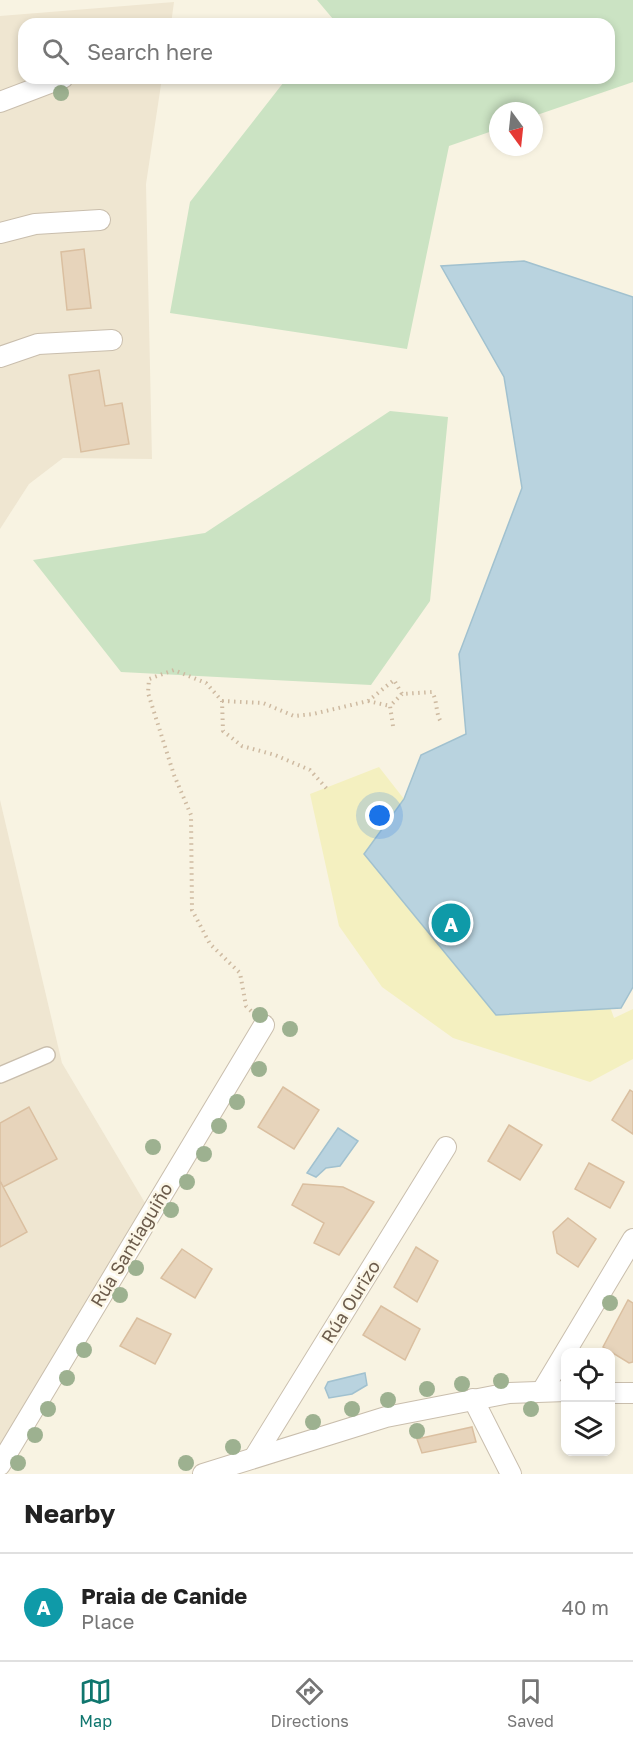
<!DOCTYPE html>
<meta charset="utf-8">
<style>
:root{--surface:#fff;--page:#f6f6f6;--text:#222;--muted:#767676;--line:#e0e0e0;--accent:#0f766e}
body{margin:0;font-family:"Golos Text",sans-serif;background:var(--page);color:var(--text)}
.controls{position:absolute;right:18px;bottom:18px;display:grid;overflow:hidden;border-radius:12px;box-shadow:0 3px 9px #0003}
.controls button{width:54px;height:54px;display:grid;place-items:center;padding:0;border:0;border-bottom:2px solid var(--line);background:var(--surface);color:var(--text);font:30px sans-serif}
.compass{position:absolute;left:489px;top:102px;width:54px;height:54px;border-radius:50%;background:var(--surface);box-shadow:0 3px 9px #0003;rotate:165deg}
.you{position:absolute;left:380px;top:816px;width:21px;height:21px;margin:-15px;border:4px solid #fff;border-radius:50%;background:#1a73e8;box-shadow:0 0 0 9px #1a73e833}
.badge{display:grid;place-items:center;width:39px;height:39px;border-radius:50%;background:var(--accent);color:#fff;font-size:20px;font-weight:700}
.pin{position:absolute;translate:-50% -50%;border:3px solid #fff;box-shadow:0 2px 6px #0006}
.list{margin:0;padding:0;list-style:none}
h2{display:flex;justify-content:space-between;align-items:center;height:78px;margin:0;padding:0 24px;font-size:26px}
h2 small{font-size:20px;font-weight:400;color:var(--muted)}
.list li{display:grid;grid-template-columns:39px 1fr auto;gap:18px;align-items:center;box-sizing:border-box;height:108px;padding:0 24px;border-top:2px solid var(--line)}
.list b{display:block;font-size:22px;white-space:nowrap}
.list p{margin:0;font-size:20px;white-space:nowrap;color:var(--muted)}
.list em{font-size:20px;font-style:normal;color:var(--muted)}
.icon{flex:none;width:33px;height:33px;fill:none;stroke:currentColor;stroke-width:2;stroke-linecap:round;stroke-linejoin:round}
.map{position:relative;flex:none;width:633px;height:1474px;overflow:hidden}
.search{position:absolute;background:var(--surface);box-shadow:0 3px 9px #0003;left:18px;right:18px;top:18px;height:66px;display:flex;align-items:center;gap:15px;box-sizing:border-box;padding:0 21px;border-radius:18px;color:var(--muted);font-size:22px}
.sheet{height:186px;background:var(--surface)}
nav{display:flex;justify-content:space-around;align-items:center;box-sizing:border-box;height:84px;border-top:2px solid var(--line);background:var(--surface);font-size:16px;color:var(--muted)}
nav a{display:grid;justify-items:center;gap:3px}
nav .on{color:var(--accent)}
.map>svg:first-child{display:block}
.residential{fill:#efe6d1}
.green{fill:#cbe3c3}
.sand{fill:#f4f0c0}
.water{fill:#b9d3df;stroke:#a1c1cf;stroke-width:1.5}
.building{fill:#e7d4bb;stroke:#dabfa0;stroke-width:1.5}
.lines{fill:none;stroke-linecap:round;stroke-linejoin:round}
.pedestrian-casing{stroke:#c9bead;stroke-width:18}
.minor-casing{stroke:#c9bead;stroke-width:22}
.path{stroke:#cebaa1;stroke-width:4;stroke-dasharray:1.5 4.5;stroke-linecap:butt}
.pedestrian{stroke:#fff;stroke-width:15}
.minor{stroke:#fff;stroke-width:20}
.tree{fill:#9db190}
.labels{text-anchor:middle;stroke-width:5;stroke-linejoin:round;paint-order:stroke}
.street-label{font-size:18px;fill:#6c5c4c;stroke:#fcf7e7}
</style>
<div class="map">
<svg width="633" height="1474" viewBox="0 0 633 1474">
<rect width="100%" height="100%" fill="#f8f3e2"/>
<g class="residential">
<polygon points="174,2 171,24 24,24 24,78 162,78 146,184 152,459 63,458 29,484 0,529 0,16"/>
<polygon points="0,800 62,1063 151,1213 0,1465"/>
</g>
<g class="green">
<polygon points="317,0 633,0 633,82 534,116 534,111 498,111 498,129 449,146 407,349 170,313 190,202 287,78 609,78 609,24 329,24 333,19"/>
<polygon points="390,411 448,417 430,601 371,685 121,672 33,560 205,533"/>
</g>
<polygon class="sand" points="379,767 404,799 596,968 614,1018 633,1009 633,1059 590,1082 453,1038 382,987 339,926 310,794"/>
<g class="water">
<polygon points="524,261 633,297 633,987 621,1008 496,1015 364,854 404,799 421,755 466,734 459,654 522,488 504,377 441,266"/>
<polygon points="338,1128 358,1141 340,1166 326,1168 316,1177 307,1173"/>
<polygon points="365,1373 367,1385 352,1394 329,1398 325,1388 328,1382"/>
</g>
<g class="building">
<polygon points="84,249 91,308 67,310 61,252"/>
<polygon points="99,370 105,406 122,403 129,444 81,452 69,375"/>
<polygon points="283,1087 319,1110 294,1149 258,1127"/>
<polygon points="630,1090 633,1092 633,1134 612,1120"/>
<polygon points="29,1107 57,1159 3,1187 0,1181 0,1123"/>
<polygon points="509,1125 542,1145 520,1180 488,1161"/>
<polygon points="589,1163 624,1182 610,1208 575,1189"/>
<polygon points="0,1181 27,1232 0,1247"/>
<polygon points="303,1184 343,1187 374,1202 339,1255 314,1243 324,1223 292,1205"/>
<polygon points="568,1218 596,1239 578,1267 557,1253 553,1232"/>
<polygon points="416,1247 438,1261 417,1302 394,1287"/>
<polygon points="182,1249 212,1269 195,1298 161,1278"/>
<polygon points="628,1300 633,1303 633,1362 629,1363 603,1347"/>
<polygon points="381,1306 420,1329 405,1360 363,1335"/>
<polygon points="137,1318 171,1334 155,1364 120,1346"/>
<polygon points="472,1427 476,1442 422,1453 417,1439"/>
</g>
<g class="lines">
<defs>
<polyline id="pedestrian" points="0,1075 47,1055"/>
<g id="minor">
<polyline points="0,102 63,78"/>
<polyline points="0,233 35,224 100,220"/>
<polyline points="0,357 38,344 112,340"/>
<polyline points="542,1391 633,1239"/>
<polyline points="610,1393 633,1393"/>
<polyline points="473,1399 511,1474"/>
<polyline points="255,1456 446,1147"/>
<polyline points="0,1465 264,1025"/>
<polyline points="203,1474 386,1417 509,1393 566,1391"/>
</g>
</defs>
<use href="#pedestrian" class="pedestrian-casing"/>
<use href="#minor" class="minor-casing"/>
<g class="path">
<path d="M222,701l41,2 31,13 19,-2 55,-13 26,-21 8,14 30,-2c6,10 3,20 9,30"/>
<polyline points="368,701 390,706"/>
<polyline points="393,726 390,706 402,694"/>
<polyline points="251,1011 246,1006 240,973 210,944 192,910 191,815 174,775 148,693 149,679 174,670 206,683 222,701 223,731 242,746 275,755 310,770 327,789"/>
</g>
<use href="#pedestrian" class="pedestrian"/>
<use href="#minor" class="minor"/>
</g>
<g class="tree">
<circle cx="61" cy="93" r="8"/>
<circle cx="260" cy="1015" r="8"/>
<circle cx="290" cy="1029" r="8"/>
<circle cx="259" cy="1069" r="8"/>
<circle cx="237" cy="1102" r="8"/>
<circle cx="219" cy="1126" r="8"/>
<circle cx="153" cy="1147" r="8"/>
<circle cx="204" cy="1154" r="8"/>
<circle cx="187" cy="1182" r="8"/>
<circle cx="171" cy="1210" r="8"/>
<circle cx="136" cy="1268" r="8"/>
<circle cx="120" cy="1295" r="8"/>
<circle cx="610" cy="1303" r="8"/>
<circle cx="84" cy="1350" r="8"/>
<circle cx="67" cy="1378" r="8"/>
<circle cx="501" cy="1381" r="8"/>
<circle cx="462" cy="1384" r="8"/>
<circle cx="427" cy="1389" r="8"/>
<circle cx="388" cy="1400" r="8"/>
<circle cx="48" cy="1409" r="8"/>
<circle cx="352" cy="1409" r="8"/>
<circle cx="531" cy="1409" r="8"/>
<circle cx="313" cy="1422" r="8"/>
<circle cx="417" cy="1431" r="8"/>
<circle cx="35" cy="1435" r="8"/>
<circle cx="233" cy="1447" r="8"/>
<circle cx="18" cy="1463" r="8"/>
<circle cx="186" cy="1463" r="8"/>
</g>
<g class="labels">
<g class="street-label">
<text transform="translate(132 1245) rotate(-59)" y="6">Rúa Santiaguiño</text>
<text transform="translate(351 1302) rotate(-58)" y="6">Rúa Ourizo</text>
</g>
</g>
</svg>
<div class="controls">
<button><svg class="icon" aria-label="locate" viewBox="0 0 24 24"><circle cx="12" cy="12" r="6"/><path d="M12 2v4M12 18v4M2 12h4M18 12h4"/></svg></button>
<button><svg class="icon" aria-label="layers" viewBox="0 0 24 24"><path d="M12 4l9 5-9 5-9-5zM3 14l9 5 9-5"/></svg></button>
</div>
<svg class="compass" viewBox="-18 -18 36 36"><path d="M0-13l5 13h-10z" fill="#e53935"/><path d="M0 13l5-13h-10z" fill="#767676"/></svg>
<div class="you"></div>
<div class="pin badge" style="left:451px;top:923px;background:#0f9aa8">A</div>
<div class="search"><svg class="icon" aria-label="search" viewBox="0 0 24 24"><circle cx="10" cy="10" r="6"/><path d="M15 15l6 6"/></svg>Search here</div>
</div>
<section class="sheet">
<h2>Nearby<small></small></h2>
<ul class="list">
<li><span class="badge" style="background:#0f9aa8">A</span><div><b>Praia de Canide</b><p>Place</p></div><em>40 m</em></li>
</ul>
</section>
<nav>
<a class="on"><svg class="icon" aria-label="map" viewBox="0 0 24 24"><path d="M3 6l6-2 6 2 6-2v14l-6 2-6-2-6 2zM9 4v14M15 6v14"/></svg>Map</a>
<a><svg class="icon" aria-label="directions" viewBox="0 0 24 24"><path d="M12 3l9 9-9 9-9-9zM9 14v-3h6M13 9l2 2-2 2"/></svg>Directions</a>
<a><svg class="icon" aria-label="saved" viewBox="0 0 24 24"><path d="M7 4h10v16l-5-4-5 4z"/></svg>Saved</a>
</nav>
